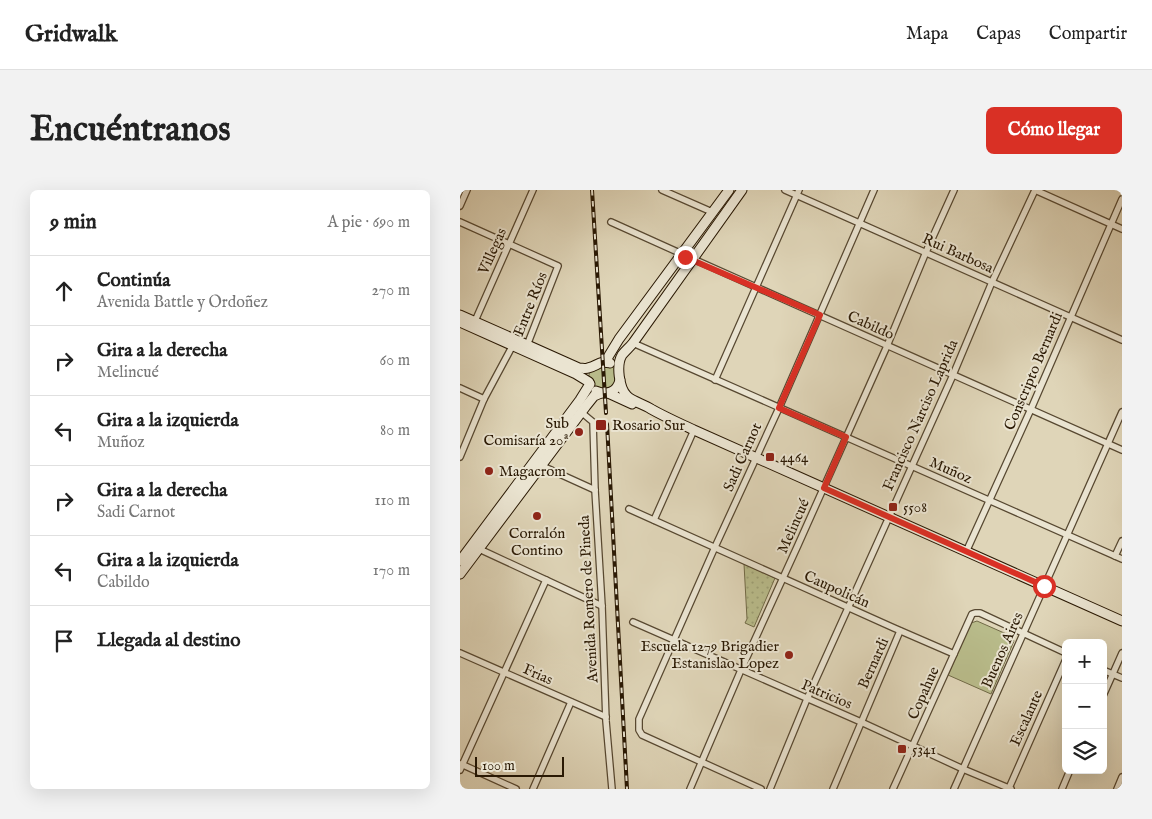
<!DOCTYPE html>
<html lang="es">
<meta charset="utf-8">
<style>
:root{--surface:#fff;--page:#f2f2f2;--text:#222;--muted:#767676;--line:#e0e0e0;--accent:#d93025}
body{margin:0;font-family:"IM FELL English",serif;background:var(--page);color:var(--text)}
.controls{position:absolute;right:15px;bottom:15px;display:grid;overflow:hidden;border-radius:8px;box-shadow:0 5px 20px #0002}
.controls button{width:45px;height:45px;display:grid;place-items:center;padding:0;border:0;border-bottom:1px solid var(--line);background:var(--surface);color:var(--text);font:25px sans-serif}
.scale{position:absolute;left:15px;bottom:12px;width:89px;box-sizing:border-box;padding-left:5px;border:2px solid #2a1904;border-top:0;font-size:14px;line-height:18px;white-space:nowrap;color:#2a1904;-webkit-text-stroke:4px #eae4d1;paint-order:stroke}
.stop{position:absolute;width:15px;height:15px;margin:-11px;border:4px solid #d93025;border-radius:50%;background:#fff}
.stop.end{background:#d93025;border-color:#fff;box-shadow:0 1px 5px #0008}
.list{margin:0;padding:0;list-style:none}
h2{display:flex;justify-content:space-between;align-items:center;height:65px;margin:0;padding:0 20px;font-size:21px}
h2 small{font-size:16px;font-weight:400;color:var(--muted)}
.list li{display:grid;grid-template-columns:32px 1fr auto;gap:15px;align-items:center;box-sizing:border-box;height:70px;padding:0 20px;border-top:1px solid var(--line)}
.list b{display:block;font-size:19px;white-space:nowrap}
.list p{margin:0;font-size:16px;white-space:nowrap;color:var(--muted)}
.list em{font-size:16px;font-style:normal;color:var(--muted)}
.icon{flex:none;width:28px;height:28px;fill:none;stroke:currentColor;stroke-width:2;stroke-linecap:round;stroke-linejoin:round}
.map{position:relative;flex:none;width:662px;height:599px;overflow:hidden;border-radius:8px}
header{display:flex;align-items:center;gap:30px;box-sizing:border-box;height:70px;padding:0 25px;background:var(--surface);border-bottom:1px solid var(--line)}
header strong{font-size:24px}
nav{display:flex;gap:28px;margin-inline-start:auto;font-size:18px}
.intro{display:flex;align-items:center;justify-content:space-between;box-sizing:border-box;height:120px;padding:0 30px}
h1{margin:0;font-size:35px}
.button{padding:12px 22px;border-radius:8px;background:var(--accent);color:#fff;font-size:18px;font-weight:700}
main{display:flex;gap:30px;padding:0 30px}
aside{flex:1;background:var(--surface);border-radius:8px;box-shadow:0 5px 20px #0002}
.map>svg:first-child{display:block}
.green{fill:#b8bb8a;stroke:#716a47}
.park{fill:url(#park-dots);stroke:#716a47}
.lines{fill:none;stroke-linecap:round;stroke-linejoin:round}
.street-casing{stroke:#574831;stroke-width:8}
.secondary-casing{stroke:#2a1904;stroke-width:11}
.street{stroke:#eae4d1;stroke-width:5.5}
.secondary{stroke:#eae4d1;stroke-width:9}
.rail-casing{stroke:#2a1904;stroke-width:4}
.rail{stroke:#eae4d1;stroke-width:2;stroke-dasharray:5.5;stroke-linecap:butt}
.route{stroke:#d93025;stroke-width:6}
.poi-dot{fill:#8f2418;stroke:#eae4d1;stroke-width:2}
.labels{text-anchor:middle;stroke-width:4;stroke-linejoin:round;paint-order:stroke}
.street-label{font-size:15px;fill:#2a1904;stroke:#eae4d1}
.poi-label{font-size:15px;fill:#2a1904;stroke:#eae4d1;text-anchor:start}
</style>
<header>
<strong>Gridwalk</strong>
<nav><a>Mapa</a><a>Capas</a><a>Compartir</a></nav>
</header>
<div class="intro"><h1>Encuéntranos</h1><a class="button">Cómo llegar</a></div>
<main>
<aside>
<h2>9 min<small>A pie · 690 m</small></h2>
<ul class="list">
<li><svg class="icon" aria-label="ahead" viewBox="0 0 24 24"><path d="M12 20V5M6 11l6-6 6 6"/></svg><div><b>Continúa</b><p>Avenida Battle y Ordoñez</p></div><em>270 m</em></li>
<li><svg class="icon" aria-label="right" viewBox="0 0 24 24"><path d="M7 20v-9h11M14 6l5 5-5 5"/></svg><div><b>Gira a la derecha</b><p>Melincué</p></div><em>60 m</em></li>
<li><svg class="icon" aria-label="left" viewBox="0 0 24 24"><path d="M17 20v-9H6M10 6l-5 5 5 5"/></svg><div><b>Gira a la izquierda</b><p>Muñoz</p></div><em>80 m</em></li>
<li><svg class="icon" aria-label="right" viewBox="0 0 24 24"><path d="M7 20v-9h11M14 6l5 5-5 5"/></svg><div><b>Gira a la derecha</b><p>Sadi Carnot</p></div><em>110 m</em></li>
<li><svg class="icon" aria-label="left" viewBox="0 0 24 24"><path d="M17 20v-9H6M10 6l-5 5 5 5"/></svg><div><b>Gira a la izquierda</b><p>Cabildo</p></div><em>170 m</em></li>
<li><svg class="icon" aria-label="arrive" viewBox="0 0 24 24"><path d="M6 21V4h12l-3 4 3 4H6"/></svg><div><b>Llegada al destino</b></div></li>
</ul>
</aside>
<div class="map">
<svg width="662" height="599" viewBox="0 0 662 599">
<defs>
<pattern id="park-dots" width="8" height="8" patternUnits="userSpaceOnUse" patternTransform="scale(1.25)"><rect width="8" height="8" fill="#b8bb8a"/><path d="M2 2h.1M6 6h.1" fill="none" stroke="#9ea075" stroke-width="1.8" stroke-linecap="round"/></pattern>
</defs>
<rect width="100%" height="100%" fill="#dfd5b8"/>
<filter id="stains"><feTurbulence type="fractalNoise" baseFrequency=".004" numOctaves="4"/><feColorMatrix values="0 0 0 0 .2 0 0 0 0 .09 0 0 0 0 .02 0 0 0 .5 -.17"/></filter>
<radialGradient id="worn" r=".72"><stop offset=".6" stop-color="#630" stop-opacity="0"/><stop offset="1" stop-color="#630" stop-opacity=".3"/></radialGradient>
<g class="green">
<path d="M152,174l4,3v22l-22,1c-6,-6 -6,-12 -4,-20z"/>
<polygon points="517,431 551,446 554,451 531,504 488,485 511,433"/>
</g>
<polygon class="park" points="284,374 315,388 294,437 285,433 287,429"/>
<g class="lines">
<defs>
<g id="street">
<polyline points="202,0 252,22"/>
<polyline points="325,0 662,150"/>
<polyline points="575,0 662,39"/>
<polyline points="0,16 7,0"/>
<polyline points="0,32 98,76 66,158"/>
<path d="M151,32c170,77 341,152 511,228"/>
<polyline points="15,131 73,0"/>
<polyline points="173,153 662,369"/>
<polyline points="255,190 339,0"/>
<polyline points="0,198 24,209"/>
<polyline points="121,222 133,232 135,300 142,416 146,531 152,599"/>
<polyline points="0,267 24,209 54,153"/>
<polyline points="80,275 135,300"/>
<polyline points="169,319 434,438 494,464"/>
<polyline points="194,330 234,240"/>
<polyline points="17,358 142,416"/>
<polyline points="506,362 571,219 662,9"/>
<polyline points="655,366 662,351"/>
<polyline points="173,432 401,532 503,579 551,599"/>
<polyline points="0,463 146,527"/>
<polyline points="643,480 662,488"/>
<polyline points="643,506 662,463"/>
<polyline points="1,574 56,599"/>
<polyline points="0,580 86,390"/>
<polyline points="549,598 606,469"/>
<polyline points="73,599 111,512"/>
<polyline points="230,599 281,480 338,355 427,156 466,62 494,0"/>
<polyline points="301,599 182,545 179,540 179,529 255,357 319,218 414,0"/>
<polyline points="310,599 347,509 493,185 532,92 575,0"/>
<polyline points="373,599 440,441"/>
<polyline points="433,599 512,424 515,423 520,423 606,463"/>
<polyline points="494,599 662,222"/>
<polyline points="602,599 610,580"/>
<polyline points="657,599 662,587"/>
</g>
<g id="secondary">
<path d="M282,0l-109,153c-3,4 -8,8 -11,12 -6,10 -3,33 5,41 6,6 17,8 24,13 14,8 28,14 43,21l428,191"/>
<path d="M0,125l119,53c3,0 7,1 9,0 10,-2 11,-8 22,-5"/>
<polyline points="0,132 116,184 129,192"/>
<polyline points="145,172 159,149 269,0"/>
<path d="M136,201c11,5 21,1 24,-11"/>
<polyline points="148,203 172,214"/>
<polyline points="0,371 120,210 130,194"/>
<polyline points="0,384 126,216 134,206 141,203"/>
</g>
</defs>
<use href="#street" class="street-casing"/>
<use href="#secondary" class="secondary-casing"/>
<use href="#street" class="street"/>
<use href="#secondary" class="secondary"/>
<defs>
<g id="rail">
<polyline points="132,0 146,223"/>
<polyline points="147,234 167,599"/>
</g>
</defs>
<use href="#rail" class="rail-casing"/>
<use href="#rail" class="rail"/>
</g>
<g class="lines">
<polyline class="route" points="225,67 360,125 319,218 386,247 364,298 584,396"/>
</g>
<g class="poi-dot">
<rect x="135" y="229" width="12" height="12" rx="2.5"/>
<circle cx="119" cy="242" r="5"/>
<rect x="305" y="262" width="10" height="10" rx="2.5"/>
<circle cx="29" cy="281" r="5"/>
<rect x="428" y="312" width="10" height="10" rx="2.5"/>
<circle cx="77" cy="326" r="5"/>
<circle cx="329" cy="465" r="5"/>
<rect x="437" y="554" width="10" height="10" rx="2.5"/>
</g>
<g class="labels">
<g class="street-label">
<text transform="translate(32 61) rotate(-66)" y="5">Villegas</text>
<text transform="translate(498 63) rotate(24)" y="5">Rui Barbosa</text>
<text transform="translate(70 114) rotate(-68)" y="5">Entre Ríos</text>
<text transform="translate(411 135) rotate(24)" y="5">Cabildo</text>
<text transform="translate(573 181) rotate(-67)" y="5">Conscripto Bernardi</text>
<text transform="translate(460 225) rotate(-66)" y="5">Francisco Narciso Laprida</text>
<text transform="translate(282 267) rotate(-66)" y="5">Sadi Carnot</text>
<text transform="translate(491 280) rotate(24)" y="5">Muñoz</text>
<text transform="translate(333 336) rotate(-66)" y="5">Melincué</text>
<text transform="translate(377 399) rotate(24)" y="5">Caupolicán</text>
<text transform="translate(128 409) rotate(-93)" y="5">Avenida Romero de Pineda</text>
<text transform="translate(542 460) rotate(-66)" y="5">Buenos Aires</text>
<text transform="translate(413 473) rotate(-66)" y="5">Bernardi</text>
<text transform="translate(78 484) rotate(24)" y="5">Frias</text>
<text transform="translate(463 503) rotate(-66)" y="5">Copahue</text>
<text transform="translate(367 504) rotate(23)" y="5">Patricios</text>
<text transform="translate(566 528) rotate(-66)" y="5">Escalante</text>
</g>
<g class="poi-label">
<text x="109" y="238" text-anchor="end">Sub<tspan x="109" dy="17">Comisaría 20ª</tspan></text>
<text x="152" y="240">Rosario Sur</text>
<text x="320" y="272">4464</text>
<text x="39" y="286">Magacrom</text>
<text x="443" y="322">5508</text>
<text x="77" y="348" text-anchor="middle">Corralón<tspan x="77" dy="17">Contino</tspan></text>
<text x="319" y="461" text-anchor="end">Escuela 1279 Brigadier<tspan x="319" dy="17">Estanislao Lopez</tspan></text>
<text x="452" y="564">5341</text>
</g>
</g>
<rect width="100%" height="100%" filter="url(#stains)"/>
<rect width="100%" height="100%" fill="url(#worn)"/>
</svg>
<div class="controls">
<button>+</button>
<button>−</button>
<button><svg class="icon" aria-label="layers" viewBox="0 0 24 24"><path d="M12 4l9 5-9 5-9-5zM3 14l9 5 9-5"/></svg></button>
</div>
<div class="scale">100 m</div>
<div class="stop" style="left:584px;top:396px"></div>
<div class="stop end" style="left:225px;top:67px"></div>
</div>
</main>
